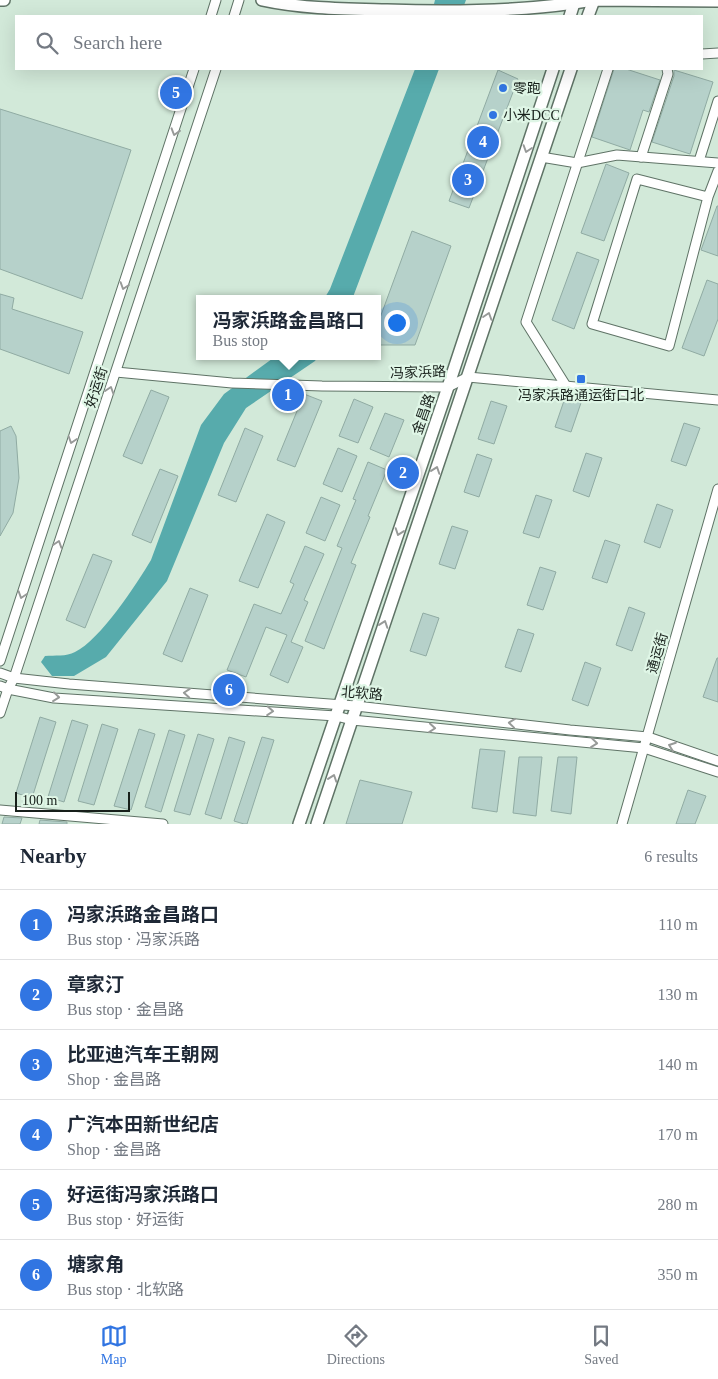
<!DOCTYPE html>
<meta charset="utf-8">
<style>
:root{--surface:#fff;--page:#f2f2f3;--text:#1f2937;--muted:#747a83;--line:#e0e1e3;--accent:#3175e2}
body{margin:0;font-family:"Times New Roman","Noto Sans SC",serif;background:var(--page);color:var(--text)}
.scale{position:absolute;left:15px;bottom:12px;width:115px;box-sizing:border-box;padding-left:5px;border:2px solid #171f1a;border-top:0;font-size:14px;line-height:18px;white-space:nowrap;color:#171f1a;-webkit-text-stroke:4px #dff6e6;paint-order:stroke}
.you{position:absolute;left:396px;top:322px;width:18px;height:18px;margin:-12px;border:4px solid #fff;border-radius:50%;background:#1a73e8;box-shadow:0 0 0 8px #1a73e833}
.badge{display:grid;place-items:center;width:32px;height:32px;border-radius:50%;background:var(--accent);color:#fff;font-size:16px;font-weight:700}
.pin{position:absolute;translate:-50% -50%;border:2px solid #fff;box-shadow:0 1px 5px #0006}
.popup{position:absolute;left:196px;top:295px;width:185px;height:65px;box-sizing:border-box;display:grid;place-content:center;border-radius:0px;background:var(--surface);filter:drop-shadow(0 1px 4px #0005);font-size:16px;white-space:nowrap;color:var(--muted)}
.popup b{font-size:19px;color:var(--text)}
.popup::after{content:'';position:absolute;left:50%;top:100%;margin-left:-10px;border:10px solid transparent;border-top-color:var(--surface)}
.list{margin:0;padding:0;list-style:none}
h2{display:flex;justify-content:space-between;align-items:center;height:65px;margin:0;padding:0 20px;font-size:21px}
h2 small{font-size:16px;font-weight:400;color:var(--muted)}
.list li{display:grid;grid-template-columns:32px 1fr auto;gap:15px;align-items:center;box-sizing:border-box;height:70px;padding:0 20px;border-top:1px solid var(--line)}
.list b{display:block;font-size:19px;white-space:nowrap}
.list p{margin:0;font-size:16px;white-space:nowrap;color:var(--muted)}
.list em{font-size:16px;font-style:normal;color:var(--muted)}
.icon{flex:none;width:28px;height:28px;fill:none;stroke:currentColor;stroke-width:2;stroke-linecap:round;stroke-linejoin:round}
.map{position:relative;flex:none;width:718px;height:824px;overflow:hidden}
.search{position:absolute;background:var(--surface);box-shadow:0 5px 20px #0002;left:15px;right:15px;top:15px;height:55px;display:flex;align-items:center;gap:12px;box-sizing:border-box;padding:0 18px;border-radius:0px;color:var(--muted);font-size:19px}
.sheet{height:485px;background:var(--surface)}
nav{display:flex;justify-content:space-around;align-items:center;box-sizing:border-box;height:70px;border-top:1px solid var(--line);background:var(--surface);font-size:14px;color:var(--muted)}
nav a{display:grid;justify-items:center;gap:2px}
nav .on{color:var(--accent)}
.map>svg:first-child{display:block}
.water{fill:#57abac}
.building{fill:#b6d1ca;stroke:#90aba3}
.lines{fill:none;stroke-linecap:round;stroke-linejoin:round}
.minor-casing{stroke:#5f7366;stroke-width:11}
.major-casing{stroke:#5f7366;stroke-width:14}
.minor{stroke:#fff;stroke-width:9}
.major{stroke:#fff;stroke-width:11}
.oneway{stroke:#979a98}
.poi-dot{fill:#3175e2;stroke:#dff6e6;stroke-width:2}
.labels{text-anchor:middle;stroke-width:4.5;stroke-linejoin:round;paint-order:stroke}
.poi-label{font-size:14px;fill:#171f1a;stroke:#dff6e6;text-anchor:start}
.street-label{font-size:14px;fill:#171f1a;stroke:#dff6e6}
</style>
<div class="map">
<svg width="718" height="824" viewBox="0 0 718 824">
<rect width="100%" height="100%" fill="#d2e9d9"/>
<g class="water">
<polygon points="435,0 466,0 460,16 431,16"/>
<polygon points="415,69 439,69 353,297 352,299 324,299 330,289"/>
<path d="M276,356h42l-3,5 -69,47 -22,35 -57,138 -61,76 -32,19h-22l-11,-14 4,-6c10,-1 21,1 30,-4 25,-12 61,-67 76,-92l50,-135 23,-31z"/>
</g>
<g class="building">
<polygon points="614,69 626,69 660,80 649,112 643,110 630,150 592,137"/>
<polygon points="498,70 518,79 469,208 449,201"/>
<polygon points="674,70 713,82 690,154 652,142 674,76"/>
<polygon points="0,109 131,150 82,299 0,269"/>
<polygon points="606,164 629,173 604,241 581,233"/>
<polygon points="717,206 718,206 718,256 701,250"/>
<polygon points="412,231 451,246 415,345 377,345 377,326"/>
<polygon points="577,252 599,260 574,329 552,320"/>
<polygon points="707,280 718,284 718,319 704,356 682,348"/>
<polygon points="0,294 14,298 12,309 83,332 69,374 0,349"/>
<polygon points="151,390 169,397 142,464 123,456"/>
<polygon points="567,392 584,394 571,432 555,427"/>
<polygon points="304,394 322,401 295,467 277,460"/>
<polygon points="354,399 373,407 358,443 339,436"/>
<polygon points="491,401 507,406 494,444 478,439"/>
<polygon points="385,413 404,420 389,457 370,449"/>
<polygon points="684,423 700,428 686,466 671,461"/>
<polygon points="11,426 16,436 19,478 13,513 0,536 0,431"/>
<polygon points="245,428 263,436 236,502 218,495"/>
<polygon points="338,448 357,456 342,492 323,484"/>
<polygon points="586,453 602,458 589,497 573,491"/>
<polygon points="477,454 492,459 479,497 464,492"/>
<polygon points="368,462 387,470 368,516 370,517 351,563 356,565 324,649 305,641 342,548 337,546 356,500 353,499"/>
<polygon points="160,469 178,476 151,543 132,535"/>
<polygon points="536,495 552,500 539,538 523,533"/>
<polygon points="321,497 340,505 325,541 306,533"/>
<polygon points="657,504 673,510 660,548 644,542"/>
<polygon points="267,514 285,522 258,588 239,581"/>
<polygon points="452,526 468,531 455,569 439,564"/>
<polygon points="605,540 620,545 607,583 592,578"/>
<polygon points="305,546 324,554 304,600 308,602 291,642 303,647 288,683 270,675 287,635 266,627 246,677 227,670 254,604 281,614 294,584 290,582"/>
<polygon points="93,554 112,561 85,628 66,620"/>
<polygon points="540,567 556,572 543,610 527,605"/>
<polygon points="190,588 208,595 182,662 163,654"/>
<polygon points="629,607 645,613 632,651 616,645"/>
<polygon points="423,613 439,618 426,656 410,651"/>
<polygon points="518,629 534,634 521,672 505,667"/>
<polygon points="717,658 718,658 718,702 703,697"/>
<polygon points="585,662 601,668 588,706 572,700"/>
<polygon points="40,717 56,722 32,798 16,793"/>
<polygon points="72,720 88,725 64,802 48,797"/>
<polygon points="102,724 118,729 94,805 78,801"/>
<polygon points="139,729 155,734 131,810 114,806"/>
<polygon points="169,730 185,735 161,812 145,807"/>
<polygon points="198,734 214,739 190,815 174,811"/>
<polygon points="229,737 245,742 221,819 205,814"/>
<polygon points="262,737 274,740 247,824 244,824 234,821"/>
<polygon points="480,749 505,751 497,812 472,808"/>
<polygon points="519,757 542,757 536,816 513,813"/>
<polygon points="558,757 577,757 571,814 551,811"/>
<polygon points="360,780 412,792 402,824 346,824"/>
<polygon points="688,790 706,796 695,824 676,824"/>
<polygon points="4,817 22,818 20,824 2,824"/>
<polygon points="40,820 66,822 67,822 67,824 39,824"/>
</g>
<g class="lines">
<defs>
<g id="minor">
<polyline points="211,16 216,0"/>
<polyline points="234,16 239,0"/>
<polyline points="702,54 718,53"/>
<polyline points="541,157 577,163 617,155 718,163"/>
<polyline points="641,157 668,74 667,69"/>
<polyline points="699,161 718,101"/>
<polyline points="708,197 637,179 592,324 669,346 708,197 718,171"/>
<polyline points="116,372 232,383 322,386 448,387 468,377 718,400"/>
<polyline points="566,386 526,322 608,69"/>
<polyline points="0,661 194,69"/>
<polyline points="0,673 14,678 69,684 356,706 570,730 648,737 718,761"/>
<polyline points="0,686 8,689 54,698 336,716 352,720 644,748 718,772"/>
<polyline points="0,713 8,689 14,678 216,69"/>
<polyline points="0,810 163,824"/>
<polyline points="622,824 718,489"/>
</g>
<g id="major">
<polyline points="0,0 4,0"/>
<path d="M262,0c41,9 84,9 125,10 62,2 125,2 187,-7"/>
<polyline points="567,2 574,3 593,0 718,1"/>
<polyline points="570,16 575,0"/>
<polyline points="588,16 594,0"/>
<polyline points="299,824 448,387 553,69"/>
<polyline points="317,824 571,69"/>
</g>
</defs>
<use href="#minor" class="minor-casing"/>
<use href="#major" class="major-casing"/>
<use href="#minor" class="minor"/>
<use href="#major" class="major"/>
</g>
<defs><path id="oneway-chevron" d="M-2-3.5L2.5 0L-2 3.5" fill="none" stroke-width="1.6" stroke-linecap="round" stroke-linejoin="round" transform="scale(1.25)"/></defs>
<g class="oneway">
<use href="#oneway-chevron" transform="translate(175 132) rotate(107)"/>
<use href="#oneway-chevron" transform="translate(527 149) rotate(108)"/>
<use href="#oneway-chevron" transform="translate(124 286) rotate(108)"/>
<use href="#oneway-chevron" transform="translate(488 316) rotate(-72)"/>
<use href="#oneway-chevron" transform="translate(110 390) rotate(-72)"/>
<use href="#oneway-chevron" transform="translate(72 440) rotate(108)"/>
<use href="#oneway-chevron" transform="translate(436 470) rotate(-71)"/>
<use href="#oneway-chevron" transform="translate(399 532) rotate(109)"/>
<use href="#oneway-chevron" transform="translate(58 544) rotate(-72)"/>
<use href="#oneway-chevron" transform="translate(22 595) rotate(108)"/>
<use href="#oneway-chevron" transform="translate(384 624) rotate(-71)"/>
<use href="#oneway-chevron" transform="translate(187 693) rotate(-176)"/>
<use href="#oneway-chevron" transform="translate(56 697) rotate(6)"/>
<use href="#oneway-chevron" transform="translate(270 711) rotate(4)"/>
<use href="#oneway-chevron" transform="translate(512 723) rotate(-174)"/>
<use href="#oneway-chevron" transform="translate(432 728) rotate(5)"/>
<use href="#oneway-chevron" transform="translate(594 743) rotate(6)"/>
<use href="#oneway-chevron" transform="translate(672 746) rotate(-160)"/>
<use href="#oneway-chevron" transform="translate(333 778) rotate(-71)"/>
</g>
<g class="poi-dot">
<circle cx="503" cy="88" r="5"/>
<circle cx="493" cy="115" r="5"/>
<rect x="576" y="374" width="10" height="10" rx="2.5"/>
</g>
<g class="labels">
<g class="poi-label">
<text x="513" y="93">零跑</text>
<text x="503" y="120">小米DCC</text>
<text x="581" y="400" text-anchor="middle">冯家浜路通运街口北</text>
</g>
<g class="street-label">
<text transform="translate(418 372) rotate(-2)" y="5">冯家浜路</text>
<text transform="translate(96 387) rotate(-72)" y="5">好运街</text>
<text transform="translate(423 414) rotate(-71)" y="5">金昌路</text>
<text transform="translate(657 653) rotate(-74)" y="5">通运街</text>
<text transform="translate(362 693) rotate(5)" y="5">北软路</text>
</g>
</g>
</svg>
<div class="scale">100 m</div>
<div class="you"></div>
<div class="pin badge" style="left:288px;top:395px">1</div>
<div class="popup"><b>冯家浜路金昌路口</b>Bus stop</div>
<div class="pin badge" style="left:403px;top:473px">2</div>
<div class="pin badge" style="left:468px;top:180px">3</div>
<div class="pin badge" style="left:483px;top:142px">4</div>
<div class="pin badge" style="left:176px;top:93px">5</div>
<div class="pin badge" style="left:229px;top:690px">6</div>
<div class="search"><svg class="icon" aria-label="search" viewBox="0 0 24 24"><circle cx="10" cy="10" r="6"/><path d="M15 15l6 6"/></svg>Search here</div>
</div>
<section class="sheet">
<h2>Nearby<small>6 results</small></h2>
<ul class="list">
<li><span class="badge">1</span><div><b>冯家浜路金昌路口</b><p>Bus stop · 冯家浜路</p></div><em>110 m</em></li>
<li><span class="badge">2</span><div><b>章家汀</b><p>Bus stop · 金昌路</p></div><em>130 m</em></li>
<li><span class="badge">3</span><div><b>比亚迪汽车王朝网</b><p>Shop · 金昌路</p></div><em>140 m</em></li>
<li><span class="badge">4</span><div><b>广汽本田新世纪店</b><p>Shop · 金昌路</p></div><em>170 m</em></li>
<li><span class="badge">5</span><div><b>好运街冯家浜路口</b><p>Bus stop · 好运街</p></div><em>280 m</em></li>
<li><span class="badge">6</span><div><b>塘家角</b><p>Bus stop · 北软路</p></div><em>350 m</em></li>
</ul>
</section>
<nav>
<a class="on"><svg class="icon" aria-label="map" viewBox="0 0 24 24"><path d="M3 6l6-2 6 2 6-2v14l-6 2-6-2-6 2zM9 4v14M15 6v14"/></svg>Map</a>
<a><svg class="icon" aria-label="directions" viewBox="0 0 24 24"><path d="M12 3l9 9-9 9-9-9zM9 14v-3h6M13 9l2 2-2 2"/></svg>Directions</a>
<a><svg class="icon" aria-label="saved" viewBox="0 0 24 24"><path d="M7 4h10v16l-5-4-5 4z"/></svg>Saved</a>
</nav>
